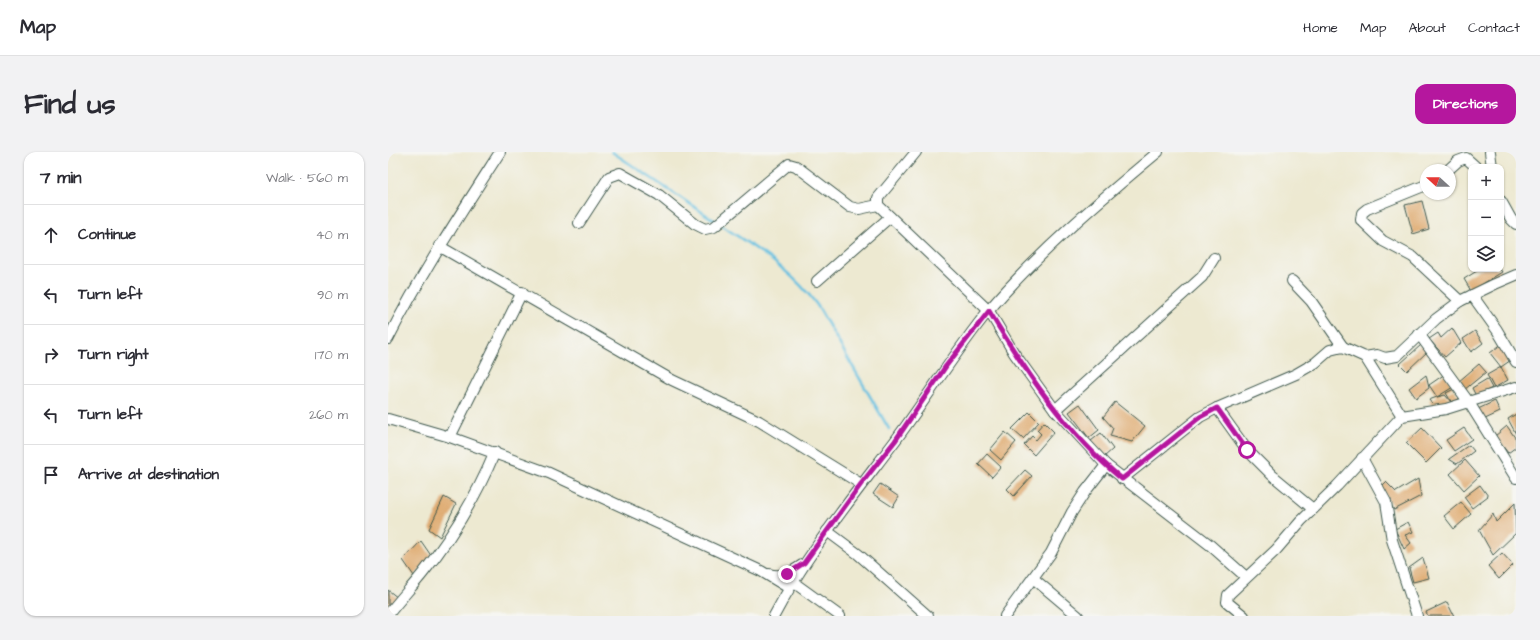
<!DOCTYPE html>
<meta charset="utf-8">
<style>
:root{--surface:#fff;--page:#f2f2f3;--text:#2b2b33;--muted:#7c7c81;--line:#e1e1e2;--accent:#b5179e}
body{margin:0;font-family:"Architects Daughter",sans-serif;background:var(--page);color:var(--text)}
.controls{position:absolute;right:12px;top:12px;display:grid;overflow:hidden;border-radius:8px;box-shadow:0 1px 3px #0004}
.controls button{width:36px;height:36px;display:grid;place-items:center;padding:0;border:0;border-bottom:1px solid var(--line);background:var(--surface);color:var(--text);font:20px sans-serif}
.compass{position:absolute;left:1032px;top:12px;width:36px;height:36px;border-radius:50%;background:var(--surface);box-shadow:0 1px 3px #0004;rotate:291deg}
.stop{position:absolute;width:12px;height:12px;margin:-9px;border:3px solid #b5179e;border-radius:50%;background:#fff}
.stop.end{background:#b5179e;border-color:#fff;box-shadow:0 1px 4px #0008}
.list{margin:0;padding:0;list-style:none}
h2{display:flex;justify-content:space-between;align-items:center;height:52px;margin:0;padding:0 16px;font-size:17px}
h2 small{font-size:13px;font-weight:400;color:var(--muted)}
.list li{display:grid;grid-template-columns:26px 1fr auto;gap:12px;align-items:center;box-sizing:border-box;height:60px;padding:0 16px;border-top:1px solid var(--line)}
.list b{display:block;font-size:15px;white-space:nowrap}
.list em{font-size:13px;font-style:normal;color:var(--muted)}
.icon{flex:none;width:22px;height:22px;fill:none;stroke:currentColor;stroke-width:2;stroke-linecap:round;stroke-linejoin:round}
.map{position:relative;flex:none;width:1128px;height:464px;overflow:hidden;border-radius:12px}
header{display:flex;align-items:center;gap:24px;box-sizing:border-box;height:56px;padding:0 20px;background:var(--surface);border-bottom:1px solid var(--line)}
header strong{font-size:19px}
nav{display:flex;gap:22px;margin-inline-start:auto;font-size:14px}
.intro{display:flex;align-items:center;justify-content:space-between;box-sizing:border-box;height:96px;padding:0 24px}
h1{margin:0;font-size:28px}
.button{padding:10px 18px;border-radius:12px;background:var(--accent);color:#fff;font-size:14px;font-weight:700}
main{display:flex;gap:24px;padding:0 24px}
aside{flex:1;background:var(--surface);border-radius:12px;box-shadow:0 1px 3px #0004}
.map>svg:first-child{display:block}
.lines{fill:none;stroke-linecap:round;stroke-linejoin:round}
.stream{stroke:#63c0e1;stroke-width:2.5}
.building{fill:#dfab71}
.minor-casing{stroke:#3e574c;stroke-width:12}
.minor{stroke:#fff;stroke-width:10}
.route{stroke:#b5179e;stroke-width:5}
</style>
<header>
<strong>Map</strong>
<nav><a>Home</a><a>Map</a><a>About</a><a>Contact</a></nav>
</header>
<div class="intro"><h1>Find us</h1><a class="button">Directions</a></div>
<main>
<aside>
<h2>7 min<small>Walk · 560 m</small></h2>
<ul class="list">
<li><svg class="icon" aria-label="ahead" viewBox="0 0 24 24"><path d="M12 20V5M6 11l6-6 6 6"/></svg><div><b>Continue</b></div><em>40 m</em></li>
<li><svg class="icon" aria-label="left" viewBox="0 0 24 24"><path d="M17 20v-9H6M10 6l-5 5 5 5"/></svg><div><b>Turn left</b></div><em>90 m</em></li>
<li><svg class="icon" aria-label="right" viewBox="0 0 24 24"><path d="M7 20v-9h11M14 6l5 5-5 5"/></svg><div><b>Turn right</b></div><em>170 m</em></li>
<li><svg class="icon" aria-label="left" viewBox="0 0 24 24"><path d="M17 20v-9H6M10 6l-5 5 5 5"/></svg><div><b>Turn left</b></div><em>260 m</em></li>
<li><svg class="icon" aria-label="arrive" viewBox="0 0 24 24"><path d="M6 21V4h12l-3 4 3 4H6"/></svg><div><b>Arrive at destination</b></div></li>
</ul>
</aside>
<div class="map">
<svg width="1128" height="464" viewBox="0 0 1128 464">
<rect width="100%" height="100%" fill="#f6f6f2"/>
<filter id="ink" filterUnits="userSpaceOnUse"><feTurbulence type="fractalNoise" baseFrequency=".025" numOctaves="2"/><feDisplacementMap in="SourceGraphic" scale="8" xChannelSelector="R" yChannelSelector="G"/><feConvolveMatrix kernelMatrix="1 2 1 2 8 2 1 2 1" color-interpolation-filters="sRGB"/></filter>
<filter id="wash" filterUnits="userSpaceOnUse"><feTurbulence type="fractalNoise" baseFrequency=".012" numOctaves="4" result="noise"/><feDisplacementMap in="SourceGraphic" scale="16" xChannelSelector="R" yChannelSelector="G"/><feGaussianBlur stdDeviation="0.9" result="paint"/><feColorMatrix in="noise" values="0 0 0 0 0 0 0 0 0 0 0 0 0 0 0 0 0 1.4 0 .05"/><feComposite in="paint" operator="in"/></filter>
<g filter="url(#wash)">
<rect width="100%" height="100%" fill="#ede9d1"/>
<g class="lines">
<g class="stream">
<polyline points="224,0 329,70"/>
<path d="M333,73c35,24 71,45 96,80l72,124"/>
</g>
</g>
<g id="blocks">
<g class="building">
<polygon points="1034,49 1041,77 1025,82 1017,53"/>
<polygon points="1092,117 1112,117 1114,120 1083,139 1076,127"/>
<polygon points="1064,176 1073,191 1057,205 1041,187 1050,181 1053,186"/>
<polygon points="1087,179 1095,191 1083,200 1075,187"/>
<polygon points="1115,191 1126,206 1113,215 1102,201"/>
<polygon points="1033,193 1040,199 1019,219 1012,212"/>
<polygon points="1091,212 1098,220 1076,238 1070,230"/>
<polygon points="1113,215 1120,228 1106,236 1099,223"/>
<polygon points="1057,222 1065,235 1049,245 1057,243 1064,251 1047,256 1041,248 1049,245 1041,233"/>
<polygon points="1038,223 1041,236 1028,246 1021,236"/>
<polygon points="1099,227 1104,236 1088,244 1084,236"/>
<polygon points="1066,237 1072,246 1064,251 1058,241"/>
<polygon points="1107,249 1112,260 1095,268 1090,257"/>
<polygon points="727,250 757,274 744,290 722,284 725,276 715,265"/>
<polygon points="692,252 711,278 701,286 681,260"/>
<polygon points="641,260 651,270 635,287 624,277"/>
<polygon points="1128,262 1128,282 1120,267"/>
<polygon points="656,270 666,280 646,303 636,293 644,284 648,288 653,282 649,278"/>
<polygon points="1119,274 1128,287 1128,295 1120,301 1107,284"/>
<polygon points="1034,276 1053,296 1038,311 1018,291"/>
<polygon points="1076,276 1084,287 1066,299 1058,288"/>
<polygon points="617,280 628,290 613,308 602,298"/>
<polygon points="713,281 725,297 716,305 703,289"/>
<polygon points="1081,293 1086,299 1069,312 1061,307"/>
<polygon points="599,302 613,315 604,325 590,312"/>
<polygon points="1077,308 1091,324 1076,338 1062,322"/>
<polygon points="637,318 644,324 626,344 619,337"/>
<polygon points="1030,327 1033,344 1006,358 993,335 998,330 1008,340"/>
<polygon points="492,332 511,345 505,355 485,342"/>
<polygon points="1092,333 1100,344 1084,356 1076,345"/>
<polygon points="56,345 68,352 52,385 41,377"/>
<polygon points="1073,350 1083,362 1066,377 1056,364"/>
<polygon points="1127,351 1128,381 1105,403 1091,378 1105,362 1108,370"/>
<polygon points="1020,370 1025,380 1017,383 1023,391 1016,397 1007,377"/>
<polygon points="33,389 44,405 26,424 15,408"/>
<polygon points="1114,401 1125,413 1111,427 1100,414"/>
<polygon points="1035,406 1041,426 1025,430 1021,416"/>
<polygon points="0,438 10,446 0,458"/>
<polygon points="1059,450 1066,464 1040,464 1038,460"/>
</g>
</g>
</g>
<g filter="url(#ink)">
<use href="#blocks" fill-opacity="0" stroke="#3e574c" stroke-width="1"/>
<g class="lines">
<defs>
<g id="minor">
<polyline points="528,0 490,46 490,53 601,159 626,201 667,258 718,313 822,393 858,425"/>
<polyline points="1102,0 1104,15"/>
<polyline points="1060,18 1070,9 1078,6 1088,15"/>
<polyline points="1038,33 979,57 974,61 973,68 995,89 1025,105 1072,149"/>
<polyline points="1113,49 1123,67 1128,72"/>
<polyline points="191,71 221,25 232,21 271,43 307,72 317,77 326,75 401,12 408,14 462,55 471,57 490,53"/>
<polyline points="51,94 284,228 371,269 473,332"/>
<polyline points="429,129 502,65"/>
<polyline points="904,129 923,149 955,195"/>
<polyline points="1084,143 1109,178 1128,210"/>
<polyline points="1031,182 1080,249 1128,326"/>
<path d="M0,187c33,-65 73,-126 112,-187"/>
<polyline points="977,205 1014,264"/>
<polyline points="829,256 859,298 884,323 925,357"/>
<polyline points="667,258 814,125 826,106"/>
<polyline points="0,267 62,285 161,321 373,419 401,436"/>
<polyline points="62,285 134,140"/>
<polyline points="974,306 998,350 1004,388 1029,464"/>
<polyline points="734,327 812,265 829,256 908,222 927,211 942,198 950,196 955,195 977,205 989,203 997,206 1009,204 1048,167 1072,149 1107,132 1128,123"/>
<polyline points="439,379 470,402 540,464"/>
<path d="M381,422c12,4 23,-2 33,-9"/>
<polyline points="645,426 690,464"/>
<polyline points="405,430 452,464"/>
<path d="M0,463c11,-15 24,-28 35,-42 29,-36 54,-78 72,-121"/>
<path d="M386,464c33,-63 78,-118 121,-175 32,-43 60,-89 94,-131 50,-58 110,-109 169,-158"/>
<polyline points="617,464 663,401 684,360 697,340 718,313"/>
<polyline points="856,464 839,450 840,443 888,398 913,369 949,334 1014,264 1058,257 1128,235"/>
</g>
</defs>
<use href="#minor" class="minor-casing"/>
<use href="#minor" class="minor"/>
</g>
</g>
<g class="lines" filter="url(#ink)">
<path class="route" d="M399,422l17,-11 57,-79 34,-43 51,-75 43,-55c37,61 77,122 133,168l78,-62 17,-9 30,42"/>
</g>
</svg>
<div class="controls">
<button>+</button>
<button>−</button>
<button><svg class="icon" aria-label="layers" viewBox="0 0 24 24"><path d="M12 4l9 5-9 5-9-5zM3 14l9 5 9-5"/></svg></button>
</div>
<svg class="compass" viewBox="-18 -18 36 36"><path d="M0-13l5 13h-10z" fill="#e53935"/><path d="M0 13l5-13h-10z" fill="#7c7c81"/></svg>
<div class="stop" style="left:859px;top:298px"></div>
<div class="stop end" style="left:399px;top:422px"></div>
</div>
</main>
